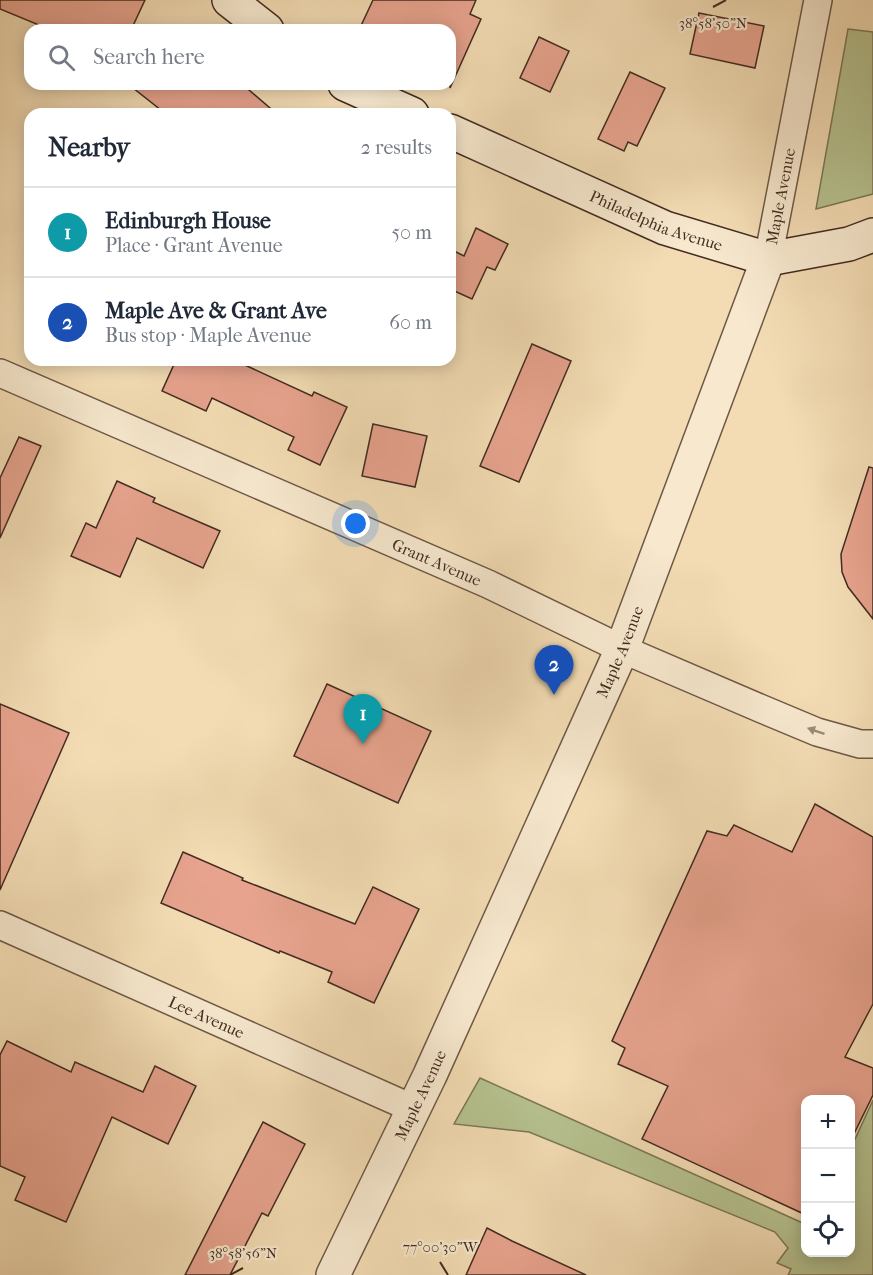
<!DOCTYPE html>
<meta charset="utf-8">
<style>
:root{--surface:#fff;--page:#f6f6f7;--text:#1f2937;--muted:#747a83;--line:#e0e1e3;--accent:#db2777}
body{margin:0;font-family:"IM FELL French Canon",serif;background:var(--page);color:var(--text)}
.controls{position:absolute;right:18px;bottom:18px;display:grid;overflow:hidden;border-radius:12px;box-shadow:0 3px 15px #0003}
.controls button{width:54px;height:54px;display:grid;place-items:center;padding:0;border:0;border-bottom:2px solid var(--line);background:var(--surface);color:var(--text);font:30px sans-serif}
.you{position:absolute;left:356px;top:524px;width:21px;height:21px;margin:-15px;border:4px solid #fff;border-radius:50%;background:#1a73e8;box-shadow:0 0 0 9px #1a73e833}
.badge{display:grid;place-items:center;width:39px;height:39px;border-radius:50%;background:var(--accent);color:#fff;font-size:20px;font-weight:700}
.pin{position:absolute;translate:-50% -50px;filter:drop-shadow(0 2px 3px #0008)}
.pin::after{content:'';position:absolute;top:32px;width:21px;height:18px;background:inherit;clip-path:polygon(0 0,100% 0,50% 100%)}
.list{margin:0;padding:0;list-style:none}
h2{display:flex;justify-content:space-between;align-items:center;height:78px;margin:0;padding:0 24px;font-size:26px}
h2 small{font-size:20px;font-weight:400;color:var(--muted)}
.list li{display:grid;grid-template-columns:39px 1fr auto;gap:18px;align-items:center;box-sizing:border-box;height:90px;padding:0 24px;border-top:2px solid var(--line)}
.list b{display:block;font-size:22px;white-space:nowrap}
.list p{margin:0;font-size:20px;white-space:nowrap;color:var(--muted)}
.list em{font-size:20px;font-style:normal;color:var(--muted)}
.icon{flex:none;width:33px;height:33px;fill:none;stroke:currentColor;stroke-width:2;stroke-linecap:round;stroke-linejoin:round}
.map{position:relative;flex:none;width:873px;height:1275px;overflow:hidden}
.search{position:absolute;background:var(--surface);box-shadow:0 3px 15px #0003;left:24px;top:24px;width:432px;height:66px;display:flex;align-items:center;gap:15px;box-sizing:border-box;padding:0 21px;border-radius:18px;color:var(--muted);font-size:22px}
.panel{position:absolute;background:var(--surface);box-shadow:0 3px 15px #0003;left:24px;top:108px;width:432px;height:258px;border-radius:18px}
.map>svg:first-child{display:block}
.green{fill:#b6c290;stroke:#7c7758;stroke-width:1.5}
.building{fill:#e7a38e;stroke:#422c21;stroke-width:1.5}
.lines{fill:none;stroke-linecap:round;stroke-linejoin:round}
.minor-casing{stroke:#6e5846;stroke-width:30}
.tertiary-casing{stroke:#6e5846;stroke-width:36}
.secondary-casing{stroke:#422c21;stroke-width:36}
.minor{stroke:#f7e8ce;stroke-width:27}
.tertiary{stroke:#f7e8ce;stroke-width:33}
.secondary{stroke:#f7e8ce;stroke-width:33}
.oneway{fill:#9c8a78}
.ticks{fill:none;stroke:#422c21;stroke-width:2}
.labels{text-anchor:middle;stroke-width:4.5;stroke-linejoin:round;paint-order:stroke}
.street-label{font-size:16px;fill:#422c21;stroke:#f7e8ce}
.ticks-label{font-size:15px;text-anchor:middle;fill:#422c21;stroke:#f7e8ce;stroke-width:4.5;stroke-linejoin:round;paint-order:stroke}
</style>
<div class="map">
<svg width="873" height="1275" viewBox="0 0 873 1275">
<rect width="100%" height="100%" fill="#f3dcb4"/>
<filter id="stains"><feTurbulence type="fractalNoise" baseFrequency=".00333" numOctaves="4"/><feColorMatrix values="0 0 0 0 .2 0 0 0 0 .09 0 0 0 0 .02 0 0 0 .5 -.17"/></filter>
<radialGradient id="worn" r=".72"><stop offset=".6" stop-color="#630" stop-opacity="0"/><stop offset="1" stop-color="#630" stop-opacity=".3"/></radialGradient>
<g class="green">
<polygon points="848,29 873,32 873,194 816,209"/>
<polygon points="480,1078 805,1224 806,1252 850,1252 851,1148 873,1100 873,1275 788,1275 791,1269 777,1263 788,1248 775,1232 529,1132 454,1124"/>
</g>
<g class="building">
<polygon points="0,0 145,0 131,30 51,30 0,9"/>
<polygon points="373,0 476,0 470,14 481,19 450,88 450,30 359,30"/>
<polygon points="699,13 764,26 755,68 690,54"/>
<polygon points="539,37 569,51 550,92 520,78"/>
<polygon points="630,72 665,88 637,146 628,142 624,151 598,139"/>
<polygon points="128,84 242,84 277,114 166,114"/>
<polygon points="476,228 508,244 495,270 487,267 472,299 450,289 450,249 464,256"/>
<polygon points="532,344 571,361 519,482 480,466"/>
<polygon points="176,360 234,360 312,396 314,392 347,407 320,465 288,450 294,437 212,398 206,411 162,391"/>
<polygon points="373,424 427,436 415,487 362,476"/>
<polygon points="19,437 41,446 0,538 0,478"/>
<polygon points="869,467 873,468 873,619 848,587 842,572 841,554"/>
<polygon points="117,481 155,498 153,502 220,531 203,568 137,538 120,577 71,556 86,523 96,528"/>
<polygon points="327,684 431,731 398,803 294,756"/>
<polygon points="0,704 69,733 0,890"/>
<polygon points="815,804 873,837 873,1004 845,1057 873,1068 873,1095 850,1142 850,1100 806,1100 806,1215 642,1139 668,1086 618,1064 625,1048 612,1041 707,831 727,836 734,825 792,852"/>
<polygon points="183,852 243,878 242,880 355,924 373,887 419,909 374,1003 328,982 332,972 280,951 279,953 161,903"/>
<polygon points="7,1041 71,1072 75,1062 143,1092 155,1066 196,1086 168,1144 112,1117 66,1222 15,1200 25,1177 0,1166 0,1055"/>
<polygon points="263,1122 305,1144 268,1216 262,1213 230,1275 185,1275"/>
<polygon points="487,1228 512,1241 586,1275 466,1275"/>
</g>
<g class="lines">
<defs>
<g id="minor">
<path id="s1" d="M768,259l50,-259"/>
<path id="s2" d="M0,373l488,211 134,65 140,60 55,23 43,12h13"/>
<path id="s3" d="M0,925l414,184"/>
</g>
<g id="tertiary">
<path id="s4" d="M333,1275l97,-200 192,-426 146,-390"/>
</g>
<g id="secondary">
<polyline points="229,0 267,30"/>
<polyline points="345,84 412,114"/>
<path id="s5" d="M450,131l215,97 103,31 81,-15 24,-9"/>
</g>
</defs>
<use href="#minor" class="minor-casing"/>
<use href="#tertiary" class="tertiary-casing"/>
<use href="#secondary" class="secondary-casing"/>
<use href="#minor" class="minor"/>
<use href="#tertiary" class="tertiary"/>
<use href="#secondary" class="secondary"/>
</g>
<defs><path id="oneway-solid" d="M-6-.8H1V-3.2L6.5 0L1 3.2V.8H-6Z" transform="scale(1.5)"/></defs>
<use class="oneway" href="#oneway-solid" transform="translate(816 731) rotate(-161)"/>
<path class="ticks" d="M713,7l13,-7M440,1262l8,13M230,1275l13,-7"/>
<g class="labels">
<g class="street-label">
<text dy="6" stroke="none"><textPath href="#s1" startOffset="64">Maple Avenue</textPath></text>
<text dy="6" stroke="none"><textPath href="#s5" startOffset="225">Philadelphia Avenue</textPath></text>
<text dy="6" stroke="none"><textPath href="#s2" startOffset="476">Grant Avenue</textPath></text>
<text dy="6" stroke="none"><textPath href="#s4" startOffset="686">Maple Avenue</textPath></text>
<text dy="6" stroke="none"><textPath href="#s3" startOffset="226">Lee Avenue</textPath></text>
<text dy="6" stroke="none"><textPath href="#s4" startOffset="200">Maple Avenue</textPath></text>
</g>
</g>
<g class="ticks-label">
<text x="713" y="28">38°58'50"N</text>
<text x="440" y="1252">77°00'30"W</text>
<text x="243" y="1258">38°58'56"N</text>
</g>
<rect width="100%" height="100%" filter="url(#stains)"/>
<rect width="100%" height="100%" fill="url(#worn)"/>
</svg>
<div class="controls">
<button>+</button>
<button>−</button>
<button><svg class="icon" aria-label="locate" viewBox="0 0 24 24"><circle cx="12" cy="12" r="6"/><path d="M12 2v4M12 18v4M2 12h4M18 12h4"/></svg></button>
</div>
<div class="you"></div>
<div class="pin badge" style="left:363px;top:744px;background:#0f9aa8">1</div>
<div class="pin badge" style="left:554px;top:695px;background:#1a4fb4">2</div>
<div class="search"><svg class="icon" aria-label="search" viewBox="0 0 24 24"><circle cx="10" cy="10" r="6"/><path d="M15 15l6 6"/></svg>Search here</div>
<section class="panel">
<h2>Nearby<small>2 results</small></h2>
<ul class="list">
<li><span class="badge" style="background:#0f9aa8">1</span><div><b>Edinburgh House</b><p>Place · Grant Avenue</p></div><em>50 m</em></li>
<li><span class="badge" style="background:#1a4fb4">2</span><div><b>Maple Ave &amp; Grant Ave</b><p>Bus stop · Maple Avenue</p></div><em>60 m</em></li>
</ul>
</section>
</div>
